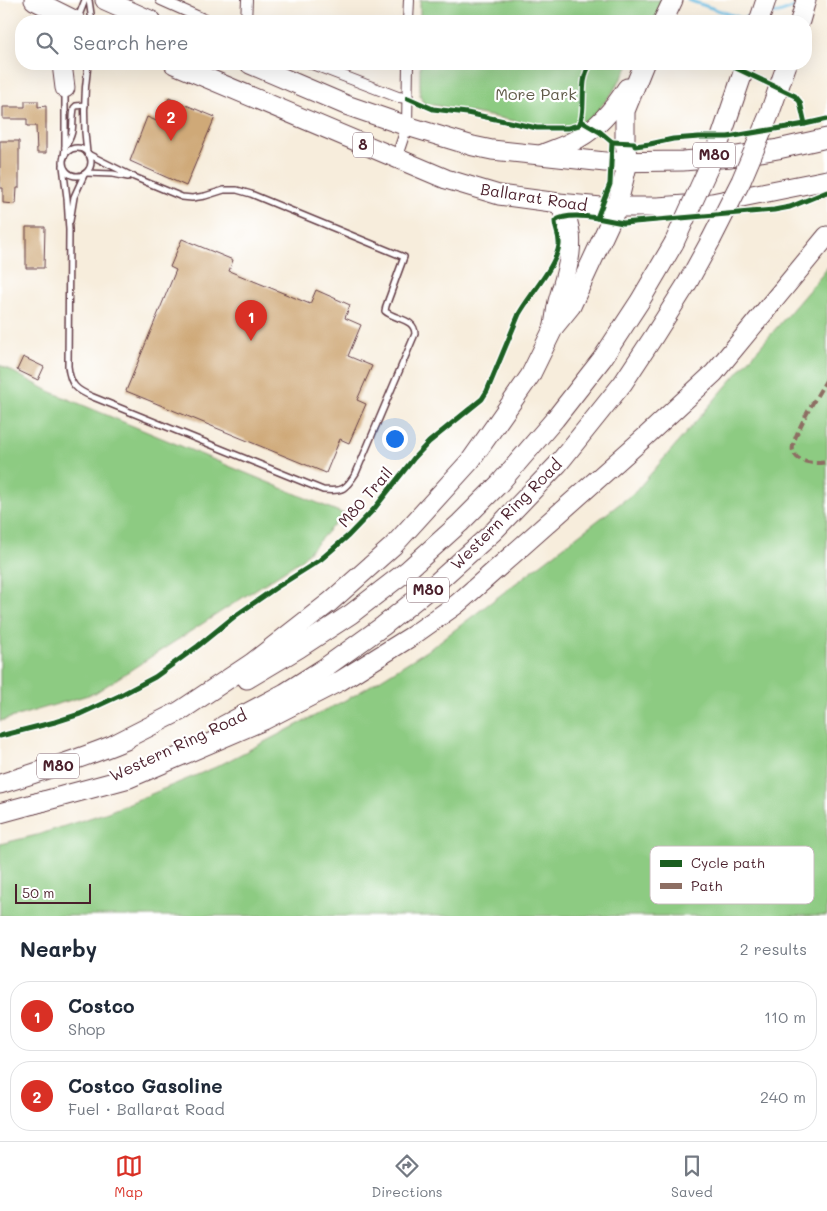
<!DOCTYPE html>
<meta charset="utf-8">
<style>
:root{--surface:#fff;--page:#f2f2f3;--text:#1f2937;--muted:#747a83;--line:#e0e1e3;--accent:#d93025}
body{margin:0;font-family:Mali,sans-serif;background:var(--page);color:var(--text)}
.scale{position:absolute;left:15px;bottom:12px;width:76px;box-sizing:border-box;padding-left:5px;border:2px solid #4a1f2b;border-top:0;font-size:14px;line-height:18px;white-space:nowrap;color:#4a1f2b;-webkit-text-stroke:4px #fff;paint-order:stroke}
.you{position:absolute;left:394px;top:438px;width:18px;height:18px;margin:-12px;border:4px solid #fff;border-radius:50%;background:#1a73e8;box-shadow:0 0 0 8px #1a73e833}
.badge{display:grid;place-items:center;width:32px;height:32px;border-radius:50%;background:var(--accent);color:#fff;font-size:16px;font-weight:700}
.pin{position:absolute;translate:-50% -41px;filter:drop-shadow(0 1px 2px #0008)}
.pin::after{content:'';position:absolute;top:26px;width:18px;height:15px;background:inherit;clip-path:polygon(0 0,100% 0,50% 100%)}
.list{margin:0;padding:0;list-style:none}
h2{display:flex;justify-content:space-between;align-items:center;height:65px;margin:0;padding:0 20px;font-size:21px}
h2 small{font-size:16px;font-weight:400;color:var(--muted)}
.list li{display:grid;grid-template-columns:32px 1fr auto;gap:15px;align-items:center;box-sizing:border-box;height:70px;margin:0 10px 10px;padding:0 10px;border:1px solid var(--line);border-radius:20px}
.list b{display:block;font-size:19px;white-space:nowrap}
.list p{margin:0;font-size:16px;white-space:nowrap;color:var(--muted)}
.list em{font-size:16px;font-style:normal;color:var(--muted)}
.icon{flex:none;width:28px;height:28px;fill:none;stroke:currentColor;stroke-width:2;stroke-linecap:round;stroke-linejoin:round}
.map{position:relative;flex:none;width:827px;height:916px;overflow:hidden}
.search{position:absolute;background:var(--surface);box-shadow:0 5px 20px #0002;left:15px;right:15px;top:15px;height:55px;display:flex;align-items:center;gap:12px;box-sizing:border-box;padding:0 18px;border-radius:20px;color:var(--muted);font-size:19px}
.sheet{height:225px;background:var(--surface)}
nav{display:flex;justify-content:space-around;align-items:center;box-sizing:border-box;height:70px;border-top:1px solid var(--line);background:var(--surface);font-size:14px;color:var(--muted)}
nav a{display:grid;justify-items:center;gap:2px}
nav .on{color:var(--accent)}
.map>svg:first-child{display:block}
.green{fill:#8dcb82;stroke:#6c7556}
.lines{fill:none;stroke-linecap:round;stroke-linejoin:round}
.stream{stroke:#66bce3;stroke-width:3}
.building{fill:#cfa978}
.lane-casing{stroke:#643e46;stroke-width:8}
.street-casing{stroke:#643e46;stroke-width:12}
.highway-casing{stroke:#643e46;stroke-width:21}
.lane{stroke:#fff;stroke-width:5}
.street{stroke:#fff;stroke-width:10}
.highway{stroke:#fff;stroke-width:19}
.highway-bridge-casing{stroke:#643e46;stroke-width:21;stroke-linecap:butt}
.highway-bridge{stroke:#fff;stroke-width:19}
.quiet{stroke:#8d6e63;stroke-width:4;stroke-dasharray:8 4;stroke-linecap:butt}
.cycleway-casing{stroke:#fff;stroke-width:8}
.cycleway{stroke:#1b5e20;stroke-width:5}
.labels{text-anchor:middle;stroke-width:4.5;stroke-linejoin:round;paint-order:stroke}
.shield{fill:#fff;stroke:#80626b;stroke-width:1}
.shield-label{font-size:15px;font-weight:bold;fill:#4a1f2b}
.park-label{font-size:16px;fill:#615b49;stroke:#fff}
.street-label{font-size:16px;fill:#4a1f2b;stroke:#fff}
.key{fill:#fff;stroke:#c9bcbf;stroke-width:1}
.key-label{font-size:14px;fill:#4a1f2b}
</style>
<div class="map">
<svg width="827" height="916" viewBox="0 0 827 916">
<rect width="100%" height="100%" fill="#fff"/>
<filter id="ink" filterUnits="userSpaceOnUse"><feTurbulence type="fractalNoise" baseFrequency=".02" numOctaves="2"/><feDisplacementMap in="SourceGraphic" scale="10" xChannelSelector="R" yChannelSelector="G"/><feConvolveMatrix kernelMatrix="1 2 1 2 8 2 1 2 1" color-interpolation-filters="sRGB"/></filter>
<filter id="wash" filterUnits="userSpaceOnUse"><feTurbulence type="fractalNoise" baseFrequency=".0096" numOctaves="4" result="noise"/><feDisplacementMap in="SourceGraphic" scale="20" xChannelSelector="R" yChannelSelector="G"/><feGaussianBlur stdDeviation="1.12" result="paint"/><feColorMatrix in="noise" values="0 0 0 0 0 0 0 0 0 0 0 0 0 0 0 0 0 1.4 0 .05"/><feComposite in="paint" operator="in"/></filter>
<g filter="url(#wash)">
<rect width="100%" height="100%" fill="#f7eddc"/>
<g class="green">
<polygon points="420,0 666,0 654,21 420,21"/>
<polygon points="420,64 630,64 612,93 585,126 565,135 564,126 535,125 423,103 420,95"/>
<polygon points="827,267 827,916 0,916 0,844 37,835 108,812 216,767 355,695 431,648 635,492 822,275"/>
<polygon points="0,365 49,391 344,514 301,560 95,693 0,721"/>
</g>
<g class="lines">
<g class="stream">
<polyline points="688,0 741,18 755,16"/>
<polyline points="768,14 779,13 798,6"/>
</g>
</g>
<g id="blocks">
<g class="building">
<polygon points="169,98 215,117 186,186 130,161 147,117 159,122"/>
<polygon points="25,101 38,101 38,107 46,106 46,153 37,153 36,126 27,126 27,119 3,119 3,107 25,107"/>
<polygon points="0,141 19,141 19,188 17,188 16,204 3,203 3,188 0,188"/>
<polygon points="26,227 45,227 44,268 26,268"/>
<polygon points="182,239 233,260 229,271 310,304 316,290 350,305 345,318 361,325 348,356 372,366 357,400 366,404 349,443 340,439 326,473 126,391 176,270 170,267"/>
<polygon points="23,357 44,367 38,380 17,370"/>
</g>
</g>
</g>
<g filter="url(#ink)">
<use href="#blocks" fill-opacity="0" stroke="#643e46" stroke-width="1"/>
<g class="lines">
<defs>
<g id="lane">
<polyline points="89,0 92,21"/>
<polyline points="78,18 85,0"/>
<path d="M65,147c11,-17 6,-21 9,-39l2,-2 9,-1"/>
<circle cx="77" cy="162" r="14"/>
<path d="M87,153c-4,-30 -3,-60 1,-89"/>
<polyline points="64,157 65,148 65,92"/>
<path d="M63,166l4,32 2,32 -1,136c2,19 8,24 25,31l230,93c20,2 23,-1 33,-17l59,-139c0,-16 -20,-14 -30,-23l1,-5 18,-49 -153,-63 -14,-4h-13l-19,6 -13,2 -10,-1 -48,-20 -46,-23"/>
<polyline points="86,173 113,174 128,177"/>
<polyline points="70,221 74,197 84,175"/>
</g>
<g id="street">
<polyline points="161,0 208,21"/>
<polyline points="246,21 247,0"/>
<polyline points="408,21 409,0"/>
<polyline points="312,64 398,97 408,98"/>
<polyline points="396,159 407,126 408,64"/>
</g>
<g id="highway">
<polyline points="34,0 76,21"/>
<polyline points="105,0 152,21"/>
<polyline points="663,21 673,0"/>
<polyline points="759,21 766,0"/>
<polyline points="800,21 806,0"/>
<polyline points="62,64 65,88"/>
<polyline points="174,64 446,179 499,195 559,203 601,207 658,207 712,203 827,180"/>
<polyline points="250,64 346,105 407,126 473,146 492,150 605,162 683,161 731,157 778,149 827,138"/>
<path d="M543,154c12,-5 25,-9 36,-16 20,-11 36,-31 48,-50"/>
<path d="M554,325c2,-9 2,-18 5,-27 7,-25 18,-54 7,-81 -2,-4 -5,-9 -7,-14"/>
<polyline points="247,679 299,648 351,614 408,570 460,523 499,484 555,419 602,359 640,301 674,243"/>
<polyline points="223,726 285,693 323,669 383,626 434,585 493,532 558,464 623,383 654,336 688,282 711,240"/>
<polyline points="115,744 180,711 252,663 330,602 393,546 471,460 530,376 554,327 571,306 617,207 628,162 625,143 625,111 644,64"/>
<path d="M0,784c43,-13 85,-27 126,-44"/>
<polyline points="33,804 129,778 264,720 340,681 412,636 457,604 645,437 714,373 827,236"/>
<polyline points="0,813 44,801"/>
</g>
</defs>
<use href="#lane" class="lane-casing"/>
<use href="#street" class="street-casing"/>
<use href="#highway" class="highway-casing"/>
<use href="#lane" class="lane"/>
<use href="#street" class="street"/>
<use href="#highway" class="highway"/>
<defs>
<g id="highway-bridge">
<polyline points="711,240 741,181 769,115 787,64"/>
<polyline points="674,243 717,149 746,64"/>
</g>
</defs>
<use href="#highway-bridge" class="highway-bridge-casing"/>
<use href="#highway-bridge" class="highway-bridge"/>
<path class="quiet" d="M827,379c-7,11 -38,62 -34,72 4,13 23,13 34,11"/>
<defs>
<g id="cycleway">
<polyline points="733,64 736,68 795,96 800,102 805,124 827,119"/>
<polyline points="408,98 433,109 467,113 537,128 568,128 579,125 581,121"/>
<polyline points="612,142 634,143 635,146 650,144 673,139 699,137 728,137 805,124"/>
<polyline points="597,218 623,223 774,210 790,207 827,192"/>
<path d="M0,736l55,-14 25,-8 39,-18 36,-19 43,-31 37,-30 39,-27 46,-29 28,-24 26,-27 40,-51 15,-16 53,-43 5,-8 32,-77c11,-20 37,-47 40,-69 1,-9 -4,-16 -4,-24 10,-7 30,-5 42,-3l13,-34 2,-42 -12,-10 -19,-11c5,-21 -2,-38 9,-57"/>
</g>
</defs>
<use href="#cycleway" class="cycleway-casing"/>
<use href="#cycleway" class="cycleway"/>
</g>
</g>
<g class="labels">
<g class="shield">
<rect x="353" y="132.5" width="20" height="25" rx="4"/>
<rect x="693" y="142.5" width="42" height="25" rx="4"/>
<rect x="407" y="577.5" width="42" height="25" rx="4"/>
<rect x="37" y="753.5" width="42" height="25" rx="4"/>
</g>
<g class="shield-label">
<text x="363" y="150">8</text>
<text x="714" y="160">M80</text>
<text x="428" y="595">M80</text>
<text x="58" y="771">M80</text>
</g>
<g class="park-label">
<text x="536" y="100">More Park</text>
</g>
<g class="street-label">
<text transform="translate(534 197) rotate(9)" y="6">Ballarat Road</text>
<text transform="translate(365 497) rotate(-49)" y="6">M80 Trail</text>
<text transform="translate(506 514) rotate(-45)" y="6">Western Ring Road</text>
<text transform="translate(178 745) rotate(-25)" y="6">Western Ring Road</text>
</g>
</g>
<rect x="650" y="846" width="164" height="58" rx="8" class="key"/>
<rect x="660" y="860" width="22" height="7" fill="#1b5e20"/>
<rect x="660" y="883" width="22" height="6" fill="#8d6e63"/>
<g class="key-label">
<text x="691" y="868">Cycle path</text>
<text x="691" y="891">Path</text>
</g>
</svg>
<div class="scale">50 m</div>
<div class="you"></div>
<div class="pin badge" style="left:251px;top:341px">1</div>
<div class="pin badge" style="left:171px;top:141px">2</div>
<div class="search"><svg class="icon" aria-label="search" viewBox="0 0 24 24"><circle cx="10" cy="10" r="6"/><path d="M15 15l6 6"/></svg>Search here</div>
</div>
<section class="sheet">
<h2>Nearby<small>2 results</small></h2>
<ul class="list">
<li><span class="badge">1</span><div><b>Costco</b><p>Shop</p></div><em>110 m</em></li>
<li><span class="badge">2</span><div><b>Costco Gasoline</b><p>Fuel · Ballarat Road</p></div><em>240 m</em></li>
</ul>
</section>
<nav>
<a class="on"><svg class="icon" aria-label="map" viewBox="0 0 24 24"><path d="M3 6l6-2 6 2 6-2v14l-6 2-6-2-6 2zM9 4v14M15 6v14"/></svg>Map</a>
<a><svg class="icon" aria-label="directions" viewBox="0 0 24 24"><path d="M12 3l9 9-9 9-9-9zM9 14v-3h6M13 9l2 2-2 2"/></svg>Directions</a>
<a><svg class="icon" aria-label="saved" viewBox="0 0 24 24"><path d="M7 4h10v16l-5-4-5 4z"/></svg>Saved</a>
</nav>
